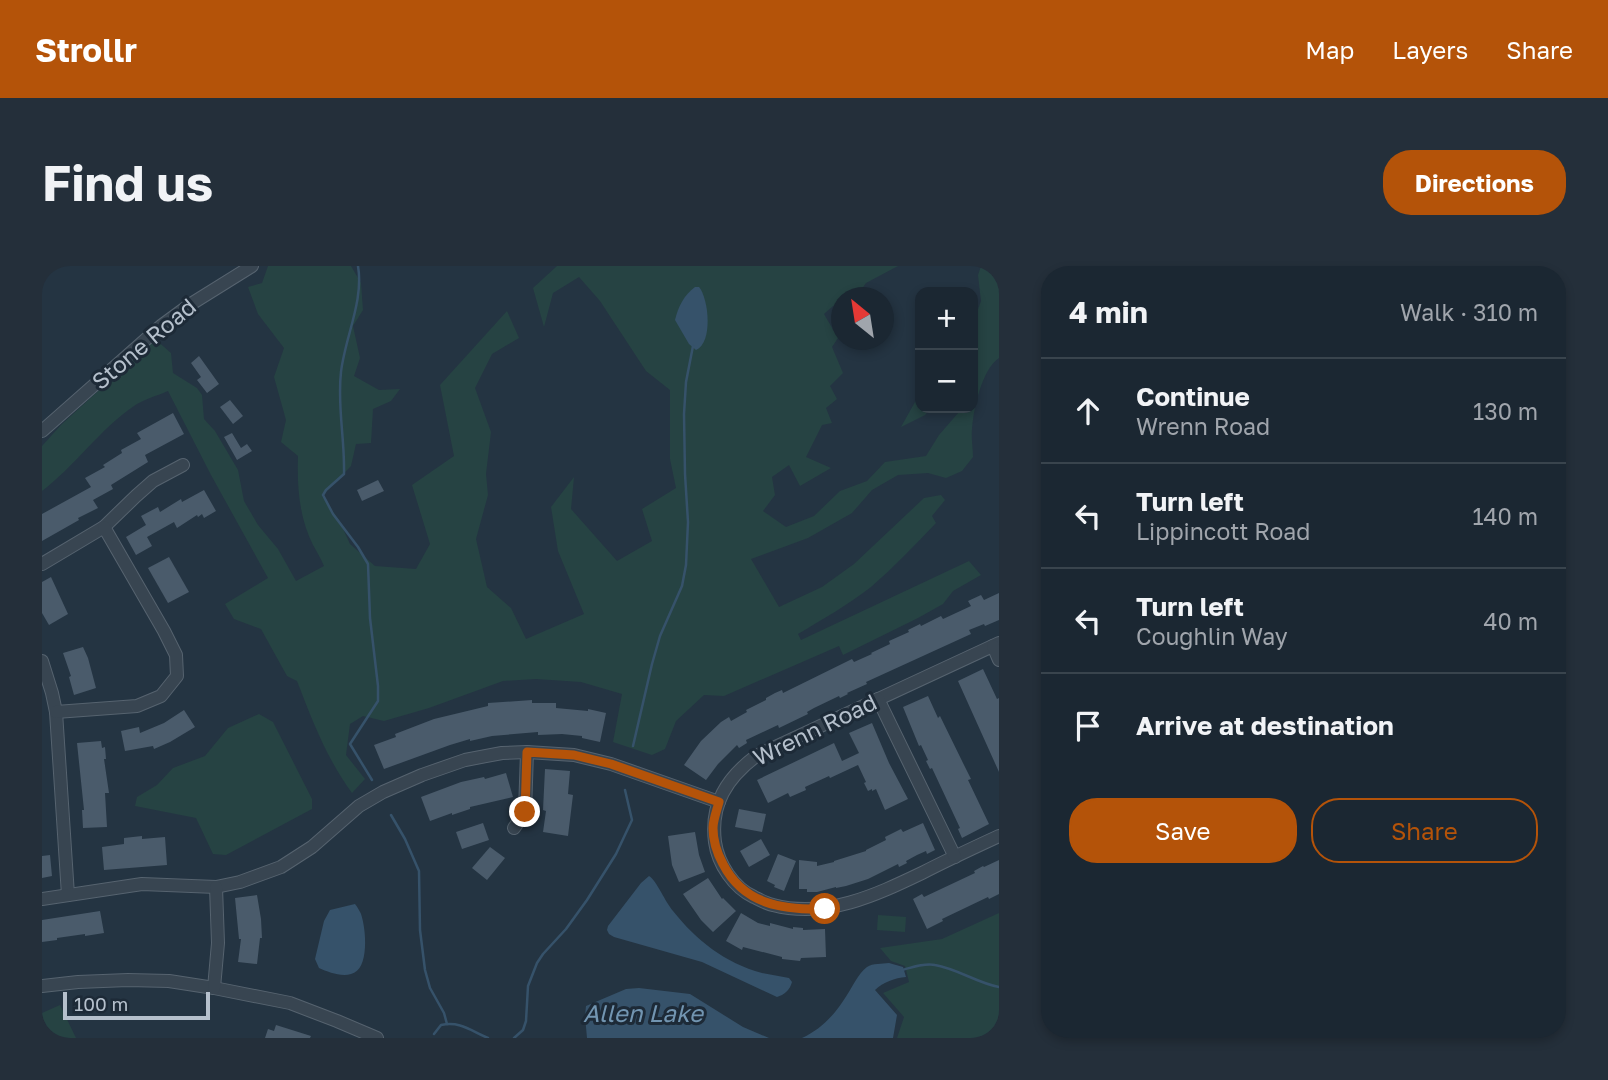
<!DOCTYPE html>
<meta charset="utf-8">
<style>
:root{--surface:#1b2732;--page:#242f3a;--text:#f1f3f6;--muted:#a0a5ac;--line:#39444d;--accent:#b45309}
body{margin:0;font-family:"Golos Text",sans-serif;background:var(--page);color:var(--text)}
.controls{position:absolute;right:21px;top:21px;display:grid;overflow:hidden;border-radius:14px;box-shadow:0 4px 10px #0003}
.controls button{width:63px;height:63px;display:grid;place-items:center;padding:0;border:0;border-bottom:2px solid var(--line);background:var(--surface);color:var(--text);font:35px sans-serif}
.compass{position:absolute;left:789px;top:21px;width:63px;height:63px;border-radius:50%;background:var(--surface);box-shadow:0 4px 10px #0003;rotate:330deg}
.scale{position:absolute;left:21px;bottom:18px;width:147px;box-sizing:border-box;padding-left:7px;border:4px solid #b5c0cc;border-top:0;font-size:19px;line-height:24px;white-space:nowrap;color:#b5c0cc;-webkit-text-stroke:5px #1d2a37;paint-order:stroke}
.stop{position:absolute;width:21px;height:21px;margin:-16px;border:5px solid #b45309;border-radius:50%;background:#fff}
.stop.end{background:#b45309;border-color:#fff;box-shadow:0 2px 7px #0008}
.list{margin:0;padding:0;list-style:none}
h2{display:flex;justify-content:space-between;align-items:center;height:91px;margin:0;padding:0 28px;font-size:30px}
h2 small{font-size:23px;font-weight:400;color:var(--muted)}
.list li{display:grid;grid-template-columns:46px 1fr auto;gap:21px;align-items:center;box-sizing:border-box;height:105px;padding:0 28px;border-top:2px solid var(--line)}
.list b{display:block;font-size:26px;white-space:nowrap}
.list p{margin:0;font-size:23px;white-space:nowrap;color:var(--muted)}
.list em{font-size:23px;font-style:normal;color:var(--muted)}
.actions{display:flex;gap:14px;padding:21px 28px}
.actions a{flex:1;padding:16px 0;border:2px solid var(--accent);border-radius:28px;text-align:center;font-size:24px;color:var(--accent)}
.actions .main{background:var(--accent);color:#fff}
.icon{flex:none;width:38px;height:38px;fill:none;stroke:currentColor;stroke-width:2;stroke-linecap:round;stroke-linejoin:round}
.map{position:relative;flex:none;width:957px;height:772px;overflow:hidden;border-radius:28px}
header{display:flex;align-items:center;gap:42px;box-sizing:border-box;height:98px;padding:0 35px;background:var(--accent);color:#fff}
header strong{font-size:33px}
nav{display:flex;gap:38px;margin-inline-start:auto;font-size:24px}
.intro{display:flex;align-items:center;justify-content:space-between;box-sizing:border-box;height:168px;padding:0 42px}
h1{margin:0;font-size:49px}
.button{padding:18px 32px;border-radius:28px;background:var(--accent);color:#fff;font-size:24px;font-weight:700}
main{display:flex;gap:42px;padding:0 42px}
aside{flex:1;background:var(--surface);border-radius:28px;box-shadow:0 4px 10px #0003}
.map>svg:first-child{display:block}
.green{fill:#264343}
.water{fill:#36526a}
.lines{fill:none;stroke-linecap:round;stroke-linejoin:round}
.stream{stroke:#36526a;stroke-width:2.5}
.building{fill:#4a5b6b}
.street-casing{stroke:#56636f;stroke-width:14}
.street{stroke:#384551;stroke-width:12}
.route{stroke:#b45309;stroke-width:9}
.labels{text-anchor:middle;stroke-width:6;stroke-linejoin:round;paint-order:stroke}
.street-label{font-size:23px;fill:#b5c0cc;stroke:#1d2a37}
.water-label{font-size:24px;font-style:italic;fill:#7295b1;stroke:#1d2a37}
</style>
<header>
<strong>Strollr</strong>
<nav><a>Map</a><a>Layers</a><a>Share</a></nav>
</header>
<div class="intro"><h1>Find us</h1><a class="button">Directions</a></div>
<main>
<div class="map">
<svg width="957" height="772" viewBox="0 0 957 772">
<rect width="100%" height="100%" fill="#243442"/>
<g class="green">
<path d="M226,0h83l10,17 2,27 -10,16 7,32 -6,18 25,14 21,-1 -9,12 -18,8 -2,34 -15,1 -5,22 -29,30 17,24 11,24 25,22 41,3 14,-25 -18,-59 42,-29 -14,-71 67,-74 12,27 -27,16 -17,34 16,44 -5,42 2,21 -12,44 11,48 24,21 15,31 58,-25 -26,-63 -7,-44 23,-30 -3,32 46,52 35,-20 -10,-32 34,-21 -6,-29v-69l-24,-19 -46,-70 -21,-24 -26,16 -9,34 -11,-39 24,-22h341l-32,17 -10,14 -14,1 -1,7 -8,1 -9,8 14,24 -6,9 11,26 -13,13 7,13 -11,9 6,15 -10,2 -16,32 25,11 -31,18 -11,-21 -17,12 3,18 -12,16 23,16 28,-11 26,-25 27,-10 18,-19 41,-6 13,-21 20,-23 -8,-4h22v-85l8,-22 -3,-26 3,-9 18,2v90c-17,11 -26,52 -27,71 -1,9 1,19 1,28l-11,14 -16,7 -18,-5 -30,2 -26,15 -20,23 -44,25 -57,21 28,48 43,-20 32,-23 70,-66 17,-3 4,5 -13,16 4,7c-21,22 -42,44 -65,64 -23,18 -48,32 -73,47l3,6 168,-79 12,14 -28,16 -10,13 -25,14 -75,37 -4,-9 -115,50 -20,-1 -28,26 -11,28 -13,6 -39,-13 9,-48 -41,-12 -45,-3 -33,2 -74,27 -45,13 -21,-5 -13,8 -4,31 19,24 -13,14c-25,-34 -40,-73 -55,-112l-10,-5 -26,-47 -27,-10 -9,-15 43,-26 -57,-103 -43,-84c-11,5 -24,8 -34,15 -34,23 -59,60 -92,85v-45l19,-21 94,-86 16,14 2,20 24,15 5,7 2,24 11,12 23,39 6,31 14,24 20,24 18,32 28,-15c-3,-7 -7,-14 -11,-21 -14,-28 -16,-58 -15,-89l-17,-14 5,-22 -12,-43 10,-29 -26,-34 -10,-27 14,-4z"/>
<polygon points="878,127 878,142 889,142 883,149 859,161"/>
<polygon points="217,448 231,456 270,533 270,543 184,589 171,588 154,552 93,540 95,531 115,519 131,502 163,490 186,462"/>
<polygon points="957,647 957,768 951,772 855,772 862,751 841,727 867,716 863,700 849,695 838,682 900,673"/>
<polygon points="836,649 864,651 863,666 835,664"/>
<polygon points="18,739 34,772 5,772 0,762 0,747"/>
</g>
<g class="water">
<path d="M653,21h4c10,12 14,56 -3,63l-7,-6 -14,-24c3,-13 9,-25 20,-33z"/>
<path d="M607,610c8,5 16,26 24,35 23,29 52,52 89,62 9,2 18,3 27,5l3,4c-2,8 -8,13 -15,15l-75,-35 -88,-25 -5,-3 -2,-4 1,-4 33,-43z"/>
<path d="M313,638c1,1 6,9 6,10 5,14 9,56 -10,60 -10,3 -23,-2 -32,-6l-4,-9 9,-38 6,-11z"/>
<path d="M847,697l14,4 3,10c-11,1 -23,5 -31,13l22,25 -4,23h-91c20,-9 34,-25 45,-43 6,-9 11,-21 20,-28 6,-4 15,-3 22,-4z"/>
<polygon points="597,722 648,728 701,761 727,772 545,772 543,750 544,740 584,723"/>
</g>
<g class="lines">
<g class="stream">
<path d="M316,0c6,35 -13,71 -17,106 -4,34 4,67 3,102l-18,16 -3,5 10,19 25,33 10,17 2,54 8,68v15l-28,43 22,36"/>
<polyline points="591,480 610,398 618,370 640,320 644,299 646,256 643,208 642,148 644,116 651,80"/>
<polyline points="349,549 363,573 377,605 378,664 383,704 388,722 402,747 405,758"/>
<path d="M860,704c11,-3 23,-7 33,-5 23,4 42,18 64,22"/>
<path d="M392,768l7,-9c20,-4 30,6 47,13"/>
<polyline points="472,772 481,764 484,755 486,720 495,697 501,688 524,663 545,634 574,588 590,554 583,524"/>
</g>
</g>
<g class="building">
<polygon points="157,90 177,118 165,127 155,114 159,111 149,97"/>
<polygon points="188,134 201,150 191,158 178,141"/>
<polygon points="131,147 142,168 103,189 106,196 69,219 71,223 51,234 56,242 36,252 37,254 0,275 0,248 49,221 43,212 63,201 61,199 80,187 79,184 99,173 95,167"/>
<polygon points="190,167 199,182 205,178 210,185 195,194 182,171"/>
<polygon points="336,214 342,225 320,235 315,224"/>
<polygon points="162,224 174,245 162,252 160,248 156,251 155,249 135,262 132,256 105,271 110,280 94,289 84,271 104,259 99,250 116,241 118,246 139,233 140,236"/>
<polygon points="127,291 147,326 126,337 106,302"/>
<polygon points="9,311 26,348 7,359 0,347 0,316"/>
<polygon points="957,327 957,354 943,360 942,358 927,364 929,368 824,416 825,418 805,427 806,428 798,432 797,430 772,442 765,446 766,448 737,462 736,459 704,474 705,477 697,482 695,479 676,498 664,514 642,499 659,475 679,456 687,451 689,455 705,446 704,444 724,434 724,432 733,427 740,424 741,427 810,393 812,396 830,388 829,387 848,378 847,375 867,366 866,364 878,358 879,360 899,350 901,353 929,340 926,335 939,329 942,334"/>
<polygon points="41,381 46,392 54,422 32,429 27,411 29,410 21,387"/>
<polygon points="941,403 955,433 957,432 957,506 916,415"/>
<polygon points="886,430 896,452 898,450 921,497 929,513 926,514 947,558 920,572 916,563 918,562 890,502 888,503 884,495 886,494 879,479 877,480 861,441"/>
<polygon points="490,434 490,437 514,437 514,442 546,445 546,443 564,447 558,476 540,472 540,470 520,468 496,469 496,466 450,470 428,475 428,473 408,479 342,503 332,479 354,471 353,468 392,453 446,440 446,437"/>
<polygon points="142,444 153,461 128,476 112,483 111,480 83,485 79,465 97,461 98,467 122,457"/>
<polygon points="830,457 847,497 866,533 843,544 834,523 830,525 830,523 826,525 822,517 824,516 816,499 788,512 787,510 763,521 764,524 748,531 746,527 726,537 715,514 792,477 800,495 817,487 807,467"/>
<polygon points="59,475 60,482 63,481 64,493 62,493 67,527 63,527 65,561 41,562 40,544 42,544 35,477"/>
<polygon points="503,503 528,505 526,528 531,529 526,570 501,566 504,545 501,544"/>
<polygon points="464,507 471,531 428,541 428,543 410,549 410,547 388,555 379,531 419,516 442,511 443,513"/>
<polygon points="697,543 724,548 720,566 693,561"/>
<polygon points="441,557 447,574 420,583 414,566"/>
<polygon points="881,557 893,584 885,588 884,585 875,589 864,595 865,597 857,601 856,598 826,613 804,620 794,622 794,621 775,626 765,626 765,623 757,623 757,594 775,596 775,600 792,596 792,595 824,585 824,584 844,574 843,571 859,563 861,566"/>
<polygon points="653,566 657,589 663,606 637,616 630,599 626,570"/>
<polygon points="100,570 100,573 123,571 125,599 62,604 60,581 82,578 82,572"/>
<polygon points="719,573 728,589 707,601 698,585"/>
<polygon points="448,581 463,592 445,614 430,602"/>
<polygon points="736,588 754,595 742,625 732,621 733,619 725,615"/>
<polygon points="8,589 10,610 0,612 0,590"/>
<polygon points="957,594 957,628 947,633 946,631 900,653 901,655 885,663 871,633 880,628 882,631 933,607 932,605 941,600 942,601"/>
<polygon points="666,612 680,633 681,632 694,645 671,666 659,654 641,628"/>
<polygon points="215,629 219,653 220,672 218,672 215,698 196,696 199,673 197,673 193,632"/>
<polygon points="58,645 62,667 43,670 43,668 15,672 15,674 0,676 0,654"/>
<polygon points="699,647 716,657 728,660 728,657 751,663 751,661 761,662 761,664 783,663 784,691 759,692 758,695 740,693 740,691 701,681 700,684 684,675"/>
<polygon points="234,759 269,770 268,772 223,772 226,763 232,765"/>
</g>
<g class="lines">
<defs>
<g id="street">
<polyline points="0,165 119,60 149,38 210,0"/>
<polyline points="0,298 62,261 94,230 111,215 141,199"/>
<path d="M957,377l-243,113c-29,22 -46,48 -41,86 3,22 19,46 39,55 6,3 13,7 19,8 53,14 103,-10 149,-32 25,-13 51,-25 77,-37"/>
<polyline points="951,380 957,394"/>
<polyline points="0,395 10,427 14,446 26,629"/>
<polyline points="836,433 913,591"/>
<polyline points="14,446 95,440 119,430 135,410 134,389 122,365 62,261"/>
<polyline points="472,562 483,546 485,486"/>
<polyline points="0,633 100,618 174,621 198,616 239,601 270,581 317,540 341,526 380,509 423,494 460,487 485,486 532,489 569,498 677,536"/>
<polyline points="0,720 36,716 86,714 127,715 172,722 248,737 295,755 335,772"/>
<polyline points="172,722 176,677 174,621"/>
</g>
</defs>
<use href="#street" class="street-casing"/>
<use href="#street" class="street"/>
</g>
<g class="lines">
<path class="route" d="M483,546l2,-60 47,3 37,9 108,38c-2,8 -6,18 -6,26 0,13 4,25 10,36 21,41 60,46 102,45"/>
</g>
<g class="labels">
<g class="street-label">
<text transform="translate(102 78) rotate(-40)" y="8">Stone Road</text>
<text transform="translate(773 464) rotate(-26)" y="8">Wrenn Road</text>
</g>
<g class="water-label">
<text x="601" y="756">Allen Lake</text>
</g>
</g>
</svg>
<div class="controls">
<button>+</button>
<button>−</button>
</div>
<svg class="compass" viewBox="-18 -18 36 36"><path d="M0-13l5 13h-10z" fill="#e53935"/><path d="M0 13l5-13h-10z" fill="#a0a5ac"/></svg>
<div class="scale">100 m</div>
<div class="stop" style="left:783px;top:643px"></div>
<div class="stop end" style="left:483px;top:546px"></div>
</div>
<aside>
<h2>4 min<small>Walk · 310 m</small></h2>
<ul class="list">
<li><svg class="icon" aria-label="ahead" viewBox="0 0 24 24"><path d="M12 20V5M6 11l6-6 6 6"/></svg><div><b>Continue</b><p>Wrenn Road</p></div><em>130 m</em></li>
<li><svg class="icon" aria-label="left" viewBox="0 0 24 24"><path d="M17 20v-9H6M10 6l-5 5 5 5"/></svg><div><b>Turn left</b><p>Lippincott Road</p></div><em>140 m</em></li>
<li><svg class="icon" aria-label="left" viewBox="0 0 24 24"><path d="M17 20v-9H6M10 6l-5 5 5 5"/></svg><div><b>Turn left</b><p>Coughlin Way</p></div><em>40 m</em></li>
<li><svg class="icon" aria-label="arrive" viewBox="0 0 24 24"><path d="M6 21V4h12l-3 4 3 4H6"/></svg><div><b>Arrive at destination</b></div></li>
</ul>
<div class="actions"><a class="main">Save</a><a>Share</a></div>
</aside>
</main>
